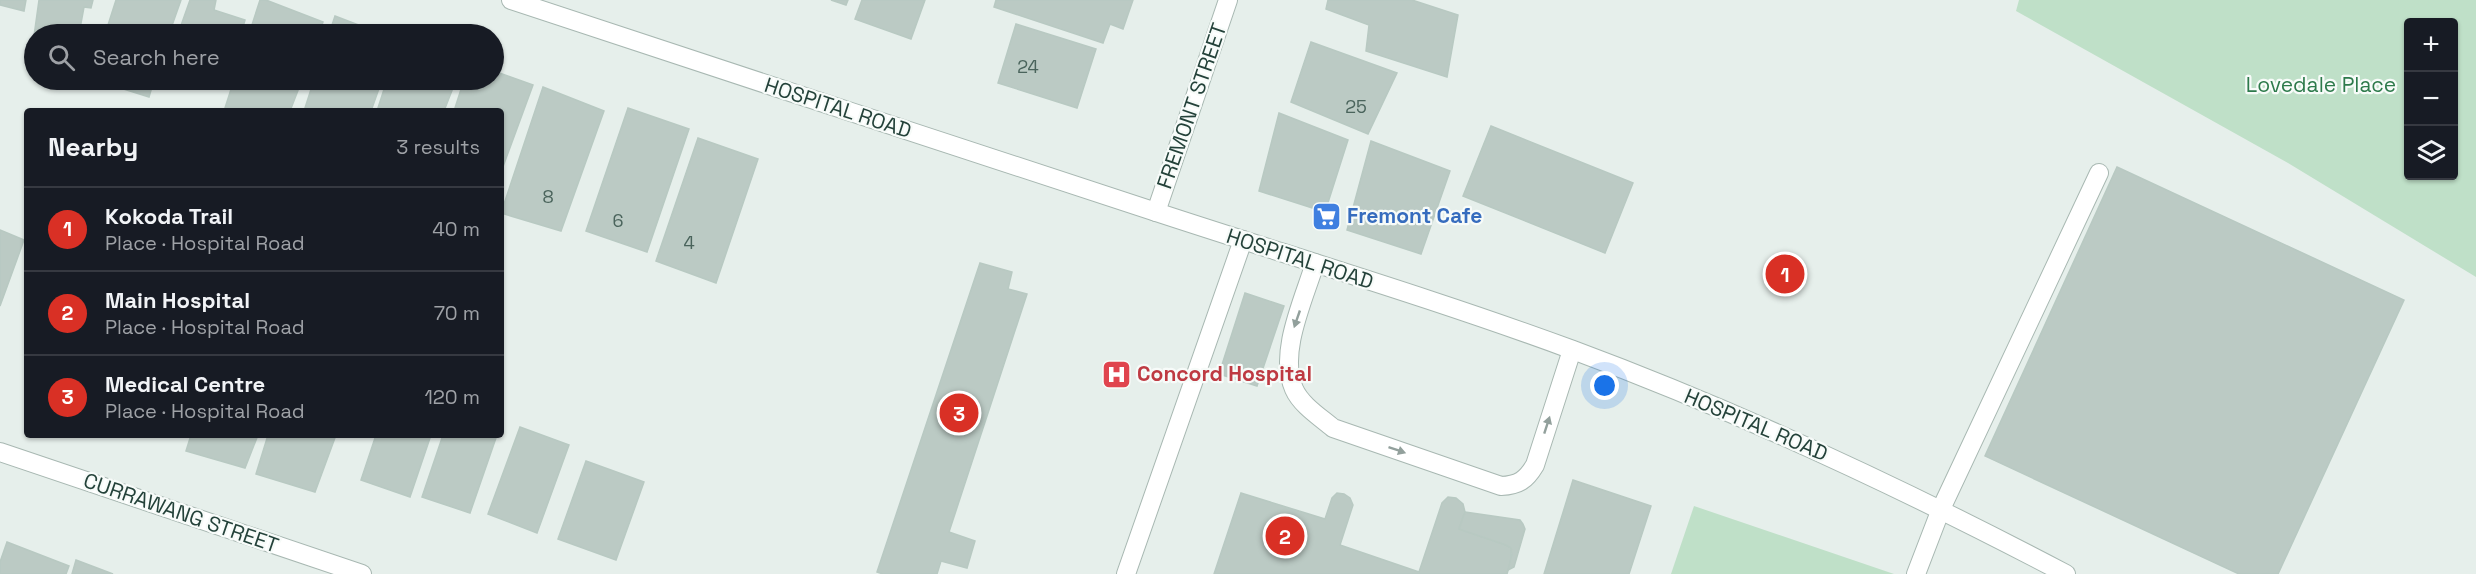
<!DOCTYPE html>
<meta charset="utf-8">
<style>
:root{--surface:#171b24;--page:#20242c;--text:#f1f3f6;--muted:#9ea1a6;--line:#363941;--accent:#d93025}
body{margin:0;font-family:"Space Grotesk",sans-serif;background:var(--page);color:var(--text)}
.controls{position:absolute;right:18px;top:18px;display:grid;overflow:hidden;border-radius:6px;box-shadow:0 2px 4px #0004}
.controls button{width:54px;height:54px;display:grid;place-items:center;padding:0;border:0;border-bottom:2px solid var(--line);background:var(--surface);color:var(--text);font:30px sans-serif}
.you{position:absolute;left:1605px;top:386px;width:21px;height:21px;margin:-15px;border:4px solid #fff;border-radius:50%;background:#1a73e8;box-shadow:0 0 0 9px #1a73e833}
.badge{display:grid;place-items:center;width:39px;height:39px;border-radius:50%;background:var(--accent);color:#fff;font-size:20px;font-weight:700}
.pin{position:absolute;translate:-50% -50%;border:3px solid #fff;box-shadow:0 2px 6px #0006}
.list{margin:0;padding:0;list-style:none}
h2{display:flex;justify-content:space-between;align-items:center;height:78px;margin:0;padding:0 24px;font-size:26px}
h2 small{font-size:20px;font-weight:400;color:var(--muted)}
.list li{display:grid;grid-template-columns:39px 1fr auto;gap:18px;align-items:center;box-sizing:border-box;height:84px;padding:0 24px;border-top:2px solid var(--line)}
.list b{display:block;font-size:22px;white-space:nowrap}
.list p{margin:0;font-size:20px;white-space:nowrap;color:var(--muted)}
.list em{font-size:20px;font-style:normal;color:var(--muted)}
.icon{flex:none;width:33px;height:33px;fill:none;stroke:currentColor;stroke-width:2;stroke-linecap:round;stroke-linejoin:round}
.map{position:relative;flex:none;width:2476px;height:574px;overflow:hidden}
.search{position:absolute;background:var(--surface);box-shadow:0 2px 4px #0004;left:24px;top:24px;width:480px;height:66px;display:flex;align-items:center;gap:15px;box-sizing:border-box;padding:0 21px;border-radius:33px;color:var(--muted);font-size:22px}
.panel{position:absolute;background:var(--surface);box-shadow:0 2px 4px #0004;left:24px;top:108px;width:480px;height:330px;border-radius:6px}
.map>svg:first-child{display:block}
.green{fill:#bfe0c8;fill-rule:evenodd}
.building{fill:#bbcac4;stroke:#b8c9c2;stroke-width:1.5}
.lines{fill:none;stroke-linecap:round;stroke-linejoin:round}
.minor-casing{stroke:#a8b8b2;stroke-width:20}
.minor{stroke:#fff;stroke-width:18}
.oneway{fill:#92a09c}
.labels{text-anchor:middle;stroke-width:4.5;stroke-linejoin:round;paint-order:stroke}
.number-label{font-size:18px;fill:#4a645c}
.park-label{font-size:21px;fill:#2d7a4b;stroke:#f7fbf9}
.street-label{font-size:21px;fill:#24423a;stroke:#f7fbf9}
.shop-label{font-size:21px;font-weight:bold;fill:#366cbe;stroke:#f7fbf9;text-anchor:start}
.health-label{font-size:21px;font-weight:bold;fill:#be3a42;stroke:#f7fbf9;text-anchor:start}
</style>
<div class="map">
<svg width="2476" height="574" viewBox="0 0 2476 574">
<rect width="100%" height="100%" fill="#e6efeb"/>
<g class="green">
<path d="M2019,0h457v277l-188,-114 -272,-152zM2454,22v154h-46v-154z"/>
<polygon points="1694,506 1894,574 1671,574"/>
</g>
<g class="building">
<polygon points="0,0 26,0 24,11 0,5"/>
<polygon points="39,0 93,0 91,8 84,7 79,34 34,36"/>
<polygon points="116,0 181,0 169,34 110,34 111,30 107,28"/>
<polygon points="190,0 216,0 214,10 245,20 241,34 178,34"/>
<polygon points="260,0 266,0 323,22 319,34 249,34"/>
<polygon points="831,0 848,0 846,5"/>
<polygon points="862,0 925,0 911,39 855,19"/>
<polygon points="996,0 1133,0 1123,29 1110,24 1103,43 994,7"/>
<polygon points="1328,0 1412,0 1458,15 1447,77 1366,51 1369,25 1326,9"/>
<polygon points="335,16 382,34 329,34"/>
<polygon points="1016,24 1096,49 1077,108 998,83"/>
<polygon points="1311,42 1397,73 1368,134 1291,102"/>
<polygon points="494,71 533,85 501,172 501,111 454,111 464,80 494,80"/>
<polygon points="116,80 154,80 149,97 114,86"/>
<polygon points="234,80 302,80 290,111 224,111"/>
<polygon points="314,80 382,80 371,111 304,111"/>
<polygon points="387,80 456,80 444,111 377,111"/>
<polygon points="543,87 604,111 561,231 501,213"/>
<polygon points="628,108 689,129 647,252 586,231"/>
<polygon points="1279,113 1348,140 1325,212 1259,191"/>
<polygon points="1491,126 1633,183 1605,253 1463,196"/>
<polygon points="698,138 758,159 716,283 656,261"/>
<polygon points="1371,141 1450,171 1421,254 1347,230"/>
<polygon points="2117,167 2404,300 2278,574 2239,574 1985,456"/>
<polygon points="0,230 24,240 0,306"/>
<polygon points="980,263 1012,272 1008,289 1027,294 949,532 975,541 967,568 941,561 937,574 883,574 877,572"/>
<polygon points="1245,293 1284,306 1257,386 1219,374"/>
<polygon points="520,427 569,445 537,533 488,514"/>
<polygon points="191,435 258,435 245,468 186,451"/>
<polygon points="268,435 336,435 315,492 256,474"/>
<polygon points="376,435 431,435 410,497 361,480"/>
<polygon points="443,435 497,435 470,513 422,497"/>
<polygon points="586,461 644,482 616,560 558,539"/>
<polygon points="1573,480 1651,506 1629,574 1544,574"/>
<polygon points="1241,493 1325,519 1332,498 1337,493 1344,494 1350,498 1353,505 1340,545 1419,572 1442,503 1448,497 1456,498 1463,504 1465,512 1459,529 1506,545 1511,548 1511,560 1507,574 1214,574"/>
<polygon points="1465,512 1520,520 1523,524 1525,529 1514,567 1508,570 1512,554 1511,548 1506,545 1459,529"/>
<polygon points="7,542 69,566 66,574 0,574 0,562"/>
<polygon points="76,560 113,574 72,574"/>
</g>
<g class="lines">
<defs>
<g id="minor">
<path d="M511,0c214,70 428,142 642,211 140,46 282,88 420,139 170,63 333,140 493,224"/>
<polyline points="1156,212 1228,0"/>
<path d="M1315,263c-11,36 -37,90 -21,126 7,16 26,28 39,39l168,58c18,-1 25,-6 34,-21l37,-115"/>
<polyline points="0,452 362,574"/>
<polyline points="1126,574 1243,240"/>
<polyline points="1916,574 1941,509 2099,173"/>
</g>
</defs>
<use href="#minor" class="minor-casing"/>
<use href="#minor" class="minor"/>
</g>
<defs><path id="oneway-solid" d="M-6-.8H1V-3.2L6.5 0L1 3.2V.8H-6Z" transform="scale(1.5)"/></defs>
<g class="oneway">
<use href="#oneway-solid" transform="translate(1297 319) rotate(109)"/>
<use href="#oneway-solid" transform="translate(1547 425) rotate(-72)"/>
<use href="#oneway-solid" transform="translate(1397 450) rotate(19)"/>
</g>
<defs>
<symbol id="supermarket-square" viewBox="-11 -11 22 22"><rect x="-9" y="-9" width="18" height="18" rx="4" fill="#3f7fe0" stroke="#f7fbf9"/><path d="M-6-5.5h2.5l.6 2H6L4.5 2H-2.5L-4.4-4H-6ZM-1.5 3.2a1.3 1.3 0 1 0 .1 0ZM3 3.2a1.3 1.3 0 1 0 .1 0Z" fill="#fff"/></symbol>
<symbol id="hospital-square" viewBox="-11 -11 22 22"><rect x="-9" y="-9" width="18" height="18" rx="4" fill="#e0444e" stroke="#f7fbf9"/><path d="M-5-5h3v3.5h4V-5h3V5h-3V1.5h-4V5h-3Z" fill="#fff"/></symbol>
</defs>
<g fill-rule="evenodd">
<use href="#supermarket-square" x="1310" y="200" width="33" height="33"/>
<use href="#hospital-square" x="1100" y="358" width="33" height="33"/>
</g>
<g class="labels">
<g class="number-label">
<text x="1028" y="73">24</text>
<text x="1356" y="113">25</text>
<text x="548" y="203">8</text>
<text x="618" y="227">6</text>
<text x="689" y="249">4</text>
</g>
<g class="park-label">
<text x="2321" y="92">Lovedale Place</text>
</g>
<g class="street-label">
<text transform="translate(1192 106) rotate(-71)" y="7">FREMONT STREET</text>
<text transform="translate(838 108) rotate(18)" y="7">HOSPITAL ROAD</text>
<text transform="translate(1300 259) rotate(18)" y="7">HOSPITAL ROAD</text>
<text transform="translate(1756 425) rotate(23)" y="7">HOSPITAL ROAD</text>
<text transform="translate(181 513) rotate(19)" y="7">CURRAWANG STREET</text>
</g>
<g class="shop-label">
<text x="1347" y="223">Fremont Cafe</text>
</g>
<g class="health-label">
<text x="1137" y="381">Concord Hospital</text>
</g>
</g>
</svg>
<div class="controls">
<button>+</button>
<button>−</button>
<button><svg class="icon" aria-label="layers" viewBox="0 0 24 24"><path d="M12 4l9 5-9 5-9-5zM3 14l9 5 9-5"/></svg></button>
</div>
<div class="you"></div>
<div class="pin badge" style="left:1785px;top:274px">1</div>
<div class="pin badge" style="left:1285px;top:536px">2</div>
<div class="pin badge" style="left:959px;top:413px">3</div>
<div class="search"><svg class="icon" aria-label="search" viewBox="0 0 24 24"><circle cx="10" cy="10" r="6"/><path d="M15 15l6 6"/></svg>Search here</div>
<section class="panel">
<h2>Nearby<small>3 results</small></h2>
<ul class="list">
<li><span class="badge">1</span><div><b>Kokoda Trail</b><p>Place · Hospital Road</p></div><em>40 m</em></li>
<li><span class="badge">2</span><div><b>Main Hospital</b><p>Place · Hospital Road</p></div><em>70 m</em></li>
<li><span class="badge">3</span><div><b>Medical Centre</b><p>Place · Hospital Road</p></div><em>120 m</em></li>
</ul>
</section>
</div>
